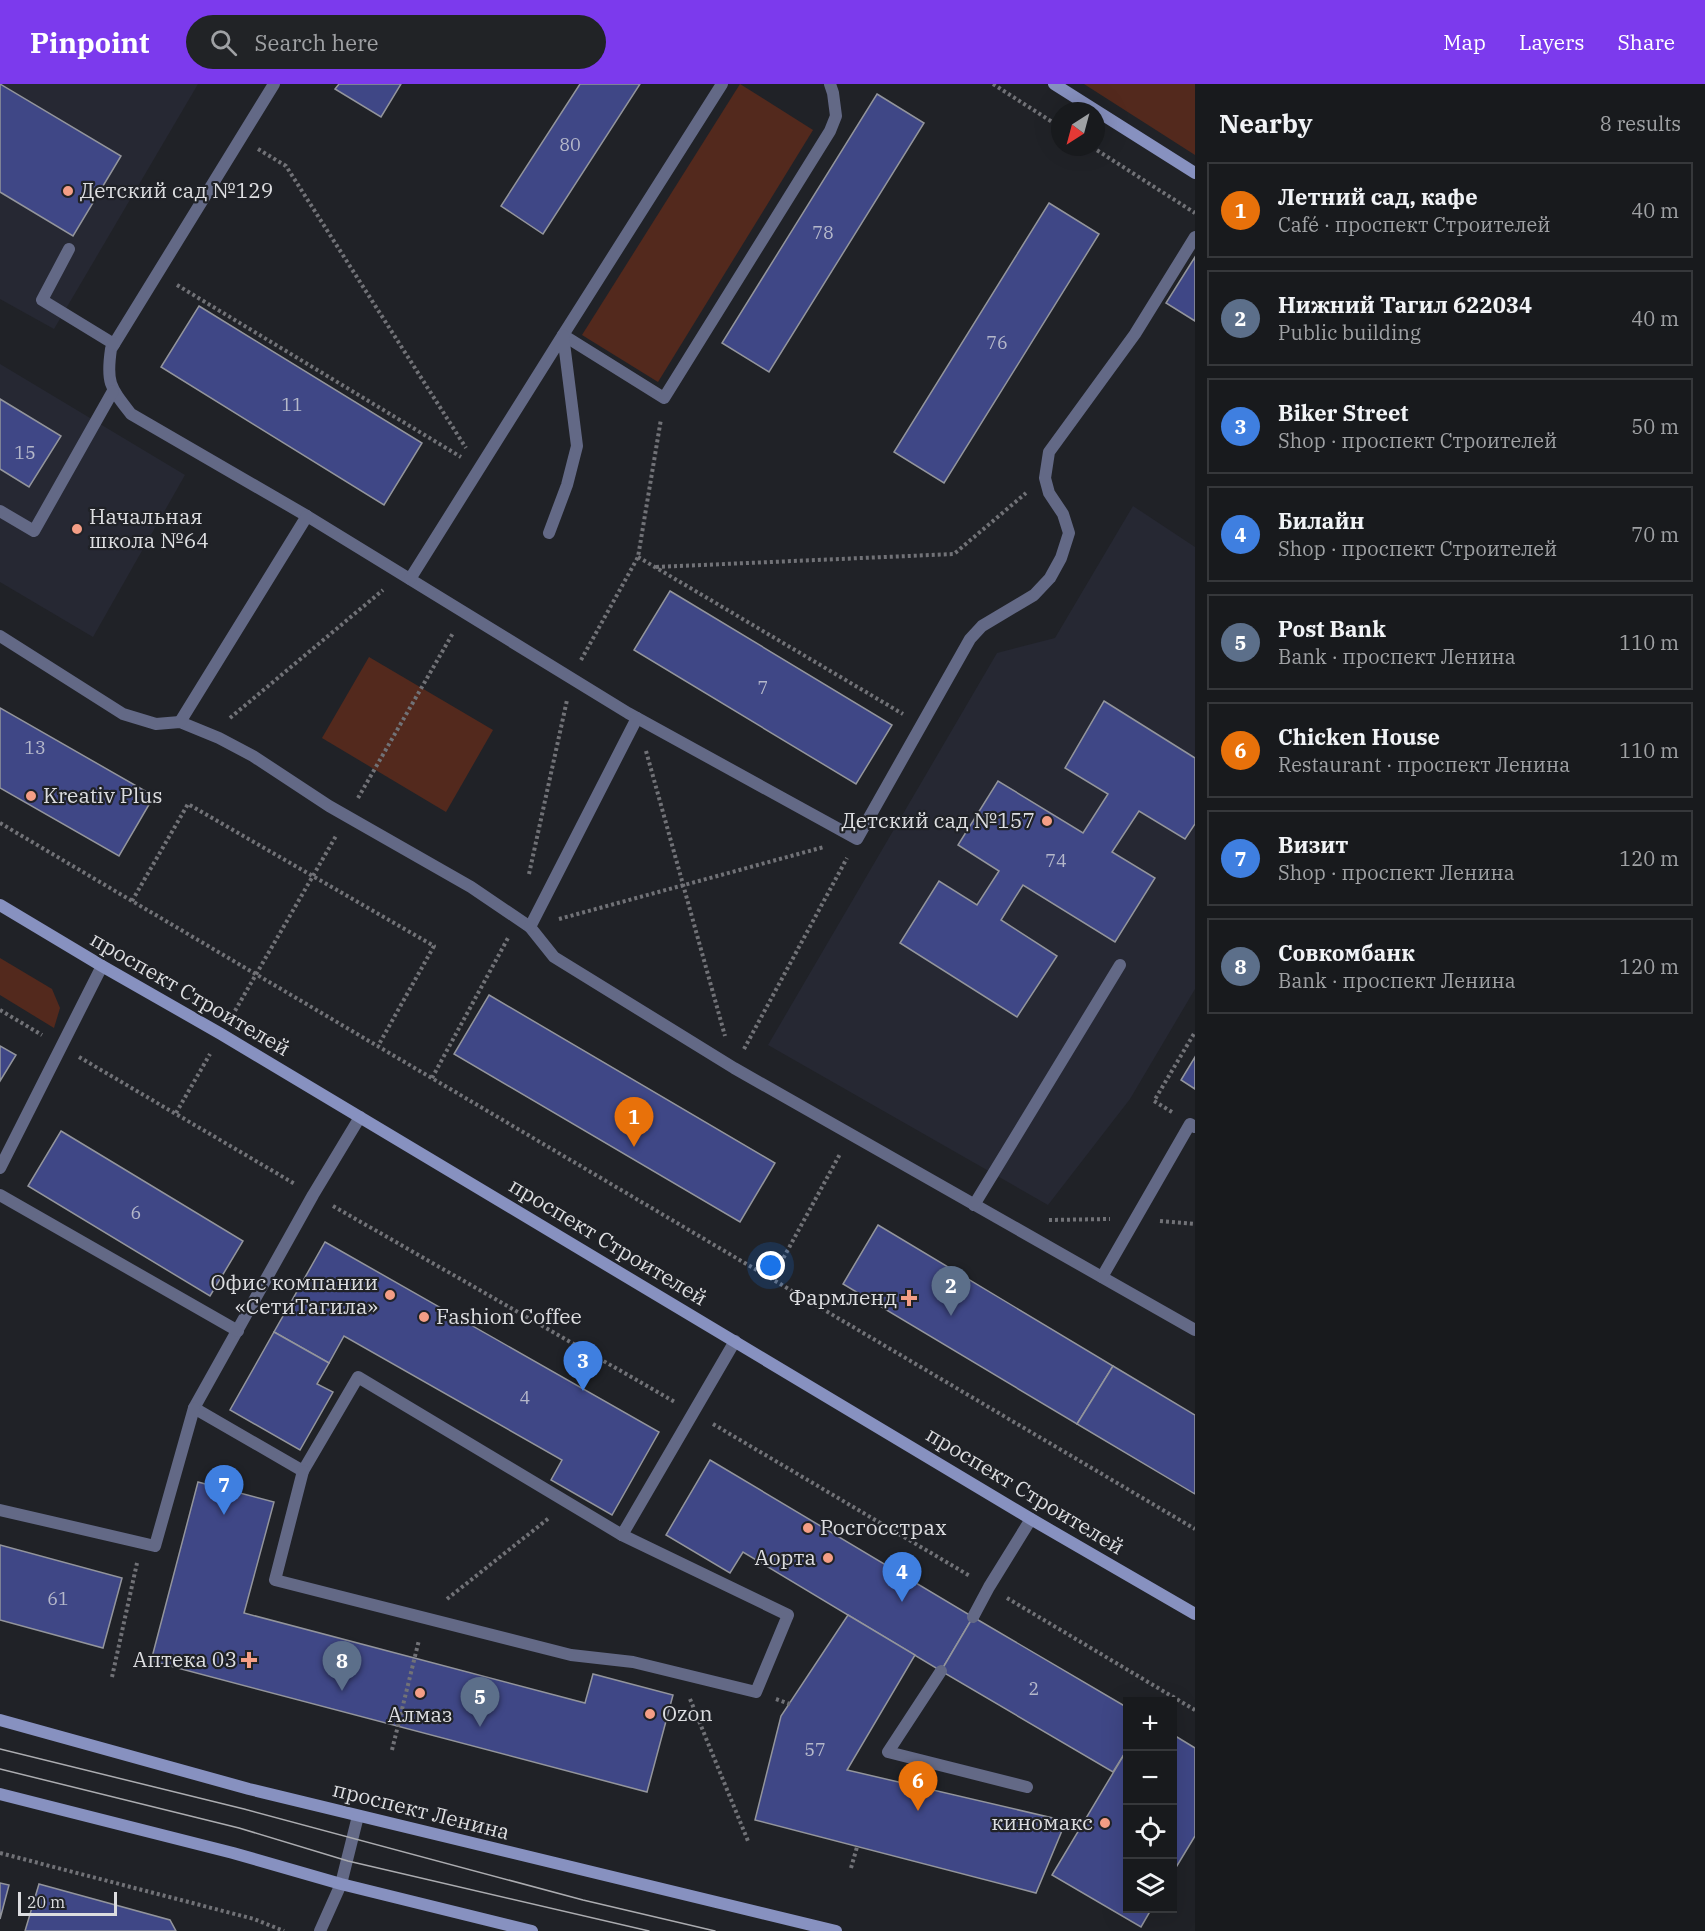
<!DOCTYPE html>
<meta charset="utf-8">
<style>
:root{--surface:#181a1d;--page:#212326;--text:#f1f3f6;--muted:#9fa1a4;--line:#36383b;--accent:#7c3aed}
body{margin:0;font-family:"IBM Plex Serif",serif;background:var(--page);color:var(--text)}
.controls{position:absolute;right:18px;bottom:18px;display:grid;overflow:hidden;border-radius:0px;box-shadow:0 6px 24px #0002}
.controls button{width:54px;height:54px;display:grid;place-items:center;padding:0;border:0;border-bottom:2px solid var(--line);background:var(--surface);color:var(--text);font:30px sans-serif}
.compass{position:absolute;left:1051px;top:18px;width:54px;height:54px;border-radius:50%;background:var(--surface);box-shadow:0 6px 24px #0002;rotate:216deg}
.scale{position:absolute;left:18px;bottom:15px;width:99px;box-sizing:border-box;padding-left:6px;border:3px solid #dcdde0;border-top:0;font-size:16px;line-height:21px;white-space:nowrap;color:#dcdde0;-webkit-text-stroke:4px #202227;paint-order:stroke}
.you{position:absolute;left:771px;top:1182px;width:21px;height:21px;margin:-15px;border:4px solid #fff;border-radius:50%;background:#1a73e8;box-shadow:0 0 0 9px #1a73e833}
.badge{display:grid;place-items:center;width:39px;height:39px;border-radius:50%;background:var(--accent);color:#fff;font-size:20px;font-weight:700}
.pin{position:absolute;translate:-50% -50px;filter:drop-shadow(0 2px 3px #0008)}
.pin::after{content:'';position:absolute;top:32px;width:21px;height:18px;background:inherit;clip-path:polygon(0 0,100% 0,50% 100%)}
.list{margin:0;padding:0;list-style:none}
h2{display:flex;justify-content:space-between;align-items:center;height:78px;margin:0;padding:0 24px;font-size:26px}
h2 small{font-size:20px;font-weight:400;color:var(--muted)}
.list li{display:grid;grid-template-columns:39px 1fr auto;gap:18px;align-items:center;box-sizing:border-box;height:96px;margin:0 12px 12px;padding:0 12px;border:2px solid var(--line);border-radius:0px}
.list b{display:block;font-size:22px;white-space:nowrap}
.list p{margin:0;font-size:20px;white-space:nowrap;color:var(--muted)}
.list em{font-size:20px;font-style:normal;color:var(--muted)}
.icon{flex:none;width:33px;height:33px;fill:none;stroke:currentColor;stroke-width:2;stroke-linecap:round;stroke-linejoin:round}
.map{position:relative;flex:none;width:1195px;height:1847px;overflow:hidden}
header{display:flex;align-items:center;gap:36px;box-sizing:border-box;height:84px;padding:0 30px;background:var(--accent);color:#fff}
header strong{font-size:28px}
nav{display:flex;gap:33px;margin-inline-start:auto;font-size:21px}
.search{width:420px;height:54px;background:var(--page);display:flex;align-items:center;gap:15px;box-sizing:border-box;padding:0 21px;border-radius:33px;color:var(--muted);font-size:22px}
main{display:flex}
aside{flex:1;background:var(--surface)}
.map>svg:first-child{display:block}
.built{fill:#262833}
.green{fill:#53291d}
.building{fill:#3f4786;stroke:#93959c;stroke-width:1.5}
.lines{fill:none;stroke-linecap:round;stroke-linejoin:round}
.path{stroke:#717277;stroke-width:4;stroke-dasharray:3 3;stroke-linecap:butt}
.lane{stroke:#636986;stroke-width:12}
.street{stroke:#636986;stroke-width:12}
.secondary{stroke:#8791c0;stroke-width:12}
.tram{stroke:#abacb0;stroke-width:1.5}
.poi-dot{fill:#f49e86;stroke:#202227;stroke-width:2}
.labels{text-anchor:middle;stroke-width:4.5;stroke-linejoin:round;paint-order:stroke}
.number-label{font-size:18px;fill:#b5b8ca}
.poi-label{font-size:21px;fill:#dcdde0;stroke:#202227;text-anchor:start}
.street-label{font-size:21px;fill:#dcdde0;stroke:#202227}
</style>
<header>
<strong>Pinpoint</strong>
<div class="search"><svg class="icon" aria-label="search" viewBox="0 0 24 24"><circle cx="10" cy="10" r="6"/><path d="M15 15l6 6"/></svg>Search here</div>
<nav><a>Map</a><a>Layers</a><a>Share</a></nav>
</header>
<main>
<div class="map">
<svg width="1195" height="1847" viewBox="0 0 1195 1847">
<rect width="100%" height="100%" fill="#202227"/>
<g class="built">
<polygon points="0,0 198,0 54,245 0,215"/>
<polygon points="0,280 185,391 93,553 0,498"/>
<polygon points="1133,422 1195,463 1195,905 1130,1015 1048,1121 768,961 997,569 1055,554"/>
</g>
<g class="green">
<polygon points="740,0 813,46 658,298 582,251"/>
<polygon points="1084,0 1195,0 1195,71"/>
<polygon points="369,573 493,646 446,728 322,654"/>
<polygon points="0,874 52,905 60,924 54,944 0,911"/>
</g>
<g class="building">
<polygon points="0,0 121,72 73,152 0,108"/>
<polygon points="339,0 401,0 381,33 335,5"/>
<polygon points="580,0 640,0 543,150 501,122"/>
<polygon points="877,10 924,39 769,288 722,259"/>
<polygon points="1049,119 1099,150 944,399 894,368"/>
<polygon points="1195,173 1195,237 1166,219"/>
<polygon points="199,222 422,359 384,421 161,283"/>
<polygon points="0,315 61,352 29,403 0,385"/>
<polygon points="670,507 892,641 856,700 634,566"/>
<polygon points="1104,617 1195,674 1195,740 1185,755 1139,727 1112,768 1155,794 1115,858 1023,801 1001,836 1057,872 1017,933 900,859 939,797 977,821 999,787 958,761 998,697 1083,749 1108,710 1065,684"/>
<polygon points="0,624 154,712 119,772 0,704"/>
<polygon points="489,911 775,1079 740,1138 454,970"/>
<polygon points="0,962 16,971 0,997"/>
<polygon points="1195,973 1195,1005 1181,996"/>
<polygon points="61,1047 243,1157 210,1212 28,1102"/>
<polygon points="878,1141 1113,1282 1077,1340 843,1200"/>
<polygon points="325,1158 659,1348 612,1431 551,1396 562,1376 344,1252 329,1279 274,1248"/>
<polygon points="274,1248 329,1279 317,1300 333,1308 300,1366 230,1326"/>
<polygon points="1113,1282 1195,1331 1195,1410 1077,1340"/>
<polygon points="710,1376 973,1533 941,1587 743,1468 730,1489 666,1451"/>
<polygon points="198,1398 274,1418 244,1529 585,1619 593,1590 673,1611 647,1708 151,1577"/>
<polygon points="0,1461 122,1494 103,1564 0,1536"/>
<polygon points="848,1531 915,1571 847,1686 1066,1737 1036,1809 755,1736 781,1632"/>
<polygon points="973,1533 1128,1624 1128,1664 1113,1688 941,1587"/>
<polygon points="1172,1650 1195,1664 1195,1752 1172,1790"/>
<polygon points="1128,1664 1128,1824 1152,1824 1141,1843 1052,1791"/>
<polygon points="0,1799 9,1801 0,1835"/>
<polygon points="39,1800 170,1836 176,1847 25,1847"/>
</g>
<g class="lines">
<g class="path">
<polyline points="993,0 1060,43"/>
<polyline points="1092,63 1195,129"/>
<polyline points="258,65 286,82 466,364"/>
<polyline points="177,201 461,373"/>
<polyline points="638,473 903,630"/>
<polyline points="656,483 954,470 1026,409"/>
<polyline points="581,576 638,473 661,335"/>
<polyline points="230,634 383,506"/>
<polyline points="646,667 725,952"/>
<polyline points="358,714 453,549"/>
<polyline points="0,739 1195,1445"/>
<polyline points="529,790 567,616"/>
<polyline points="132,817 188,720 434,862 378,962"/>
<polyline points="559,835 824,763"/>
<polyline points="0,926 42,951"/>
<polyline points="232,932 336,752"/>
<polyline points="744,965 847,774"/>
<polyline points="79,973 295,1100"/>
<polyline points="432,994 508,854"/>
<polyline points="1172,1028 1154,1017 1195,948"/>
<polyline points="176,1029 210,970"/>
<polyline points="333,1122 675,1318"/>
<polyline points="1049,1136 1110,1135"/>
<polyline points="1160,1137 1195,1140"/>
<polyline points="772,1195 840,1070"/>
<polyline points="713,1340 970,1492"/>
<polyline points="1007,1514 1195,1626"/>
<polyline points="447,1515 549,1434"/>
<polyline points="112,1593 137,1479"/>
<polyline points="690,1615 748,1757"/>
<polyline points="776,1615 790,1620"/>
<polyline points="392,1666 419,1556"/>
<polyline points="0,1769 254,1835 284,1847"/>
<polyline points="851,1784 857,1763"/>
</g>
<g class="lane">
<path d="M274,0l-163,265c-5,34 -1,38 20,65l176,102 321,197 229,126 113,-200 12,-13 52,-31 16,-17 11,-20 8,-25 -6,-19 -14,-21 -4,-15 4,-26 86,-118 60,-97"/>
<polyline points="722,0 563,251 664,314 830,47 836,32 833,9 830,0"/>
<polyline points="69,165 42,216 114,260"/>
<polyline points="0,427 34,447 113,307"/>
<polyline points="410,495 563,251 577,362 567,401 549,449"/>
<polyline points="0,552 123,630 156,640 180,638 219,654 253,672 329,722 471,803 530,843 554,873 734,984 1195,1246"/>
<polyline points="180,638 307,432"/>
<polyline points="530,843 637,634"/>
<polyline points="360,1033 313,1111 194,1324 303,1387 358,1293 622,1451 735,1257"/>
<polyline points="0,1084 102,882"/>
<polyline points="0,1111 238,1247"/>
<polyline points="974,1121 1120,881"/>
<polyline points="1102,1193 1190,1040 1195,1043"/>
<polyline points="303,1387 275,1496 571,1571 633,1578 756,1608 788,1531 622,1451"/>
<polyline points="0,1426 155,1462 194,1324"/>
<polyline points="973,1533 989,1503 1031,1435"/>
<polyline points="941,1587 888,1668 1027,1703"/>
</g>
<polyline class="street" points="320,1847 341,1800 358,1732"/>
<g class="secondary">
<polyline points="1054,0 1195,89"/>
<polyline points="0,821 102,882 221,950 1031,1435 1195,1530"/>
<polyline points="0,1636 249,1705 836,1847"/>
<polyline points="0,1710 233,1769 341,1800 532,1847"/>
</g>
<g class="tram">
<polyline points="0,1665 244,1725 583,1816 715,1847"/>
<polyline points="0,1685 239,1744 348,1777 649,1847"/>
</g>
</g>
<g class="poi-dot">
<circle cx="68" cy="107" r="6"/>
<circle cx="77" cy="445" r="6"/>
<circle cx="31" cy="712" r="6"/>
<circle cx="1047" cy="737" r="6"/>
<circle cx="390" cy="1211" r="6"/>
<path d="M906 1205h6v6h6v6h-6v6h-6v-6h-6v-6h6z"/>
<circle cx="424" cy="1233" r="6"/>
<circle cx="808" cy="1444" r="6"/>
<circle cx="828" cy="1474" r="6"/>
<path d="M246 1567h6v6h6v6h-6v6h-6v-6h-6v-6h6z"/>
<circle cx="420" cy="1609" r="6"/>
<circle cx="650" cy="1630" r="6"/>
<circle cx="1105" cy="1739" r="6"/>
</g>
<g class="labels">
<g class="number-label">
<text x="570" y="67">80</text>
<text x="823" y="155">78</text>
<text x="997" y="265">76</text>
<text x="292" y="327">11</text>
<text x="25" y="375">15</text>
<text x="763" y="610">7</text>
<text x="35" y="670">13</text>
<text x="1056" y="783">74</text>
<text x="136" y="1135">6</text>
<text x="525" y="1320">4</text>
<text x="58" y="1521">61</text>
<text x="1034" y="1611">2</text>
<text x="815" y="1672">57</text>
</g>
<g class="poi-label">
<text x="80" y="114">Детский сад №129</text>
<text x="89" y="440">Начальная<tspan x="89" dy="24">школа №64</tspan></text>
<text x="43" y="719">Kreativ Plus</text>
<text x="1035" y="744" text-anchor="end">Детский сад №157</text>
<text x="378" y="1206" text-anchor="end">Офис компании<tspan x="378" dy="24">«СетиТагила»</tspan></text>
<text x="897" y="1221" text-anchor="end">Фармленд</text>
<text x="436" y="1240">Fashion Coffee</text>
<text x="820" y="1451">Росгосстрах</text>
<text x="816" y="1481" text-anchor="end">Аорта</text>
<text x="237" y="1583" text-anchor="end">Аптека 03</text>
<text x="662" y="1637">Ozon</text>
<text x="420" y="1638" text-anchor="middle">Алмаз</text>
<text x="1093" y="1746" text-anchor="end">киномакс</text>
</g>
<g class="street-label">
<text transform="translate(190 910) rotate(30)" y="7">проспект Строителей</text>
<text transform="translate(608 1158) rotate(31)" y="7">проспект Строителей</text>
<text transform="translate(1025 1407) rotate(31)" y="7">проспект Строителей</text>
<text transform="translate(421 1727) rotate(14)" y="7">проспект Ленина</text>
</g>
</g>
</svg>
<div class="controls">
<button>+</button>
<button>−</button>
<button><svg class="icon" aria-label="locate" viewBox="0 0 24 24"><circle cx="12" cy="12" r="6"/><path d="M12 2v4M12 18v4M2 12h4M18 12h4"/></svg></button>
<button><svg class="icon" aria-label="layers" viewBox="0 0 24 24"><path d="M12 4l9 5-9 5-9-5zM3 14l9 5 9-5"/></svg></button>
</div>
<svg class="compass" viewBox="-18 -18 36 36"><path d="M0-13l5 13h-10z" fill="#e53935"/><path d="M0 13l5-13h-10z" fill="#9fa1a4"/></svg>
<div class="scale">20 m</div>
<div class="you"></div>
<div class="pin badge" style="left:634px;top:1063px;background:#e8710a">1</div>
<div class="pin badge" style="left:951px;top:1232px;background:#5c6f8a">2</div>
<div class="pin badge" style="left:583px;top:1307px;background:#3f7fe0">3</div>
<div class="pin badge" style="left:902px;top:1518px;background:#3f7fe0">4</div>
<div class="pin badge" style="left:480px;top:1643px;background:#5c6f8a">5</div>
<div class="pin badge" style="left:918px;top:1727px;background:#e8710a">6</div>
<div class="pin badge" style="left:224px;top:1431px;background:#3f7fe0">7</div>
<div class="pin badge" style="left:342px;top:1607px;background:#5c6f8a">8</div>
</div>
<aside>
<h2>Nearby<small>8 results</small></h2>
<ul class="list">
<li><span class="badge" style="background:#e8710a">1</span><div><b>Летний сад, кафе</b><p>Café · проспект Строителей</p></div><em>40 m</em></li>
<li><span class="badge" style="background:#5c6f8a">2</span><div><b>Нижний Тагил 622034</b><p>Public building</p></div><em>40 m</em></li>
<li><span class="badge" style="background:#3f7fe0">3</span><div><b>Biker Street</b><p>Shop · проспект Строителей</p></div><em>50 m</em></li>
<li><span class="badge" style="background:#3f7fe0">4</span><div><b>Билайн</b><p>Shop · проспект Строителей</p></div><em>70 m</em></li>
<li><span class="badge" style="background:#5c6f8a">5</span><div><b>Post Bank</b><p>Bank · проспект Ленина</p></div><em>110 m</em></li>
<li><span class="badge" style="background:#e8710a">6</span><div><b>Chicken House</b><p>Restaurant · проспект Ленина</p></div><em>110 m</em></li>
<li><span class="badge" style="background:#3f7fe0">7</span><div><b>Визит</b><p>Shop · проспект Ленина</p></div><em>120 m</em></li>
<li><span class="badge" style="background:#5c6f8a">8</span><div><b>Совкомбанк</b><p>Bank · проспект Ленина</p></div><em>120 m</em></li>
</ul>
</aside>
</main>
